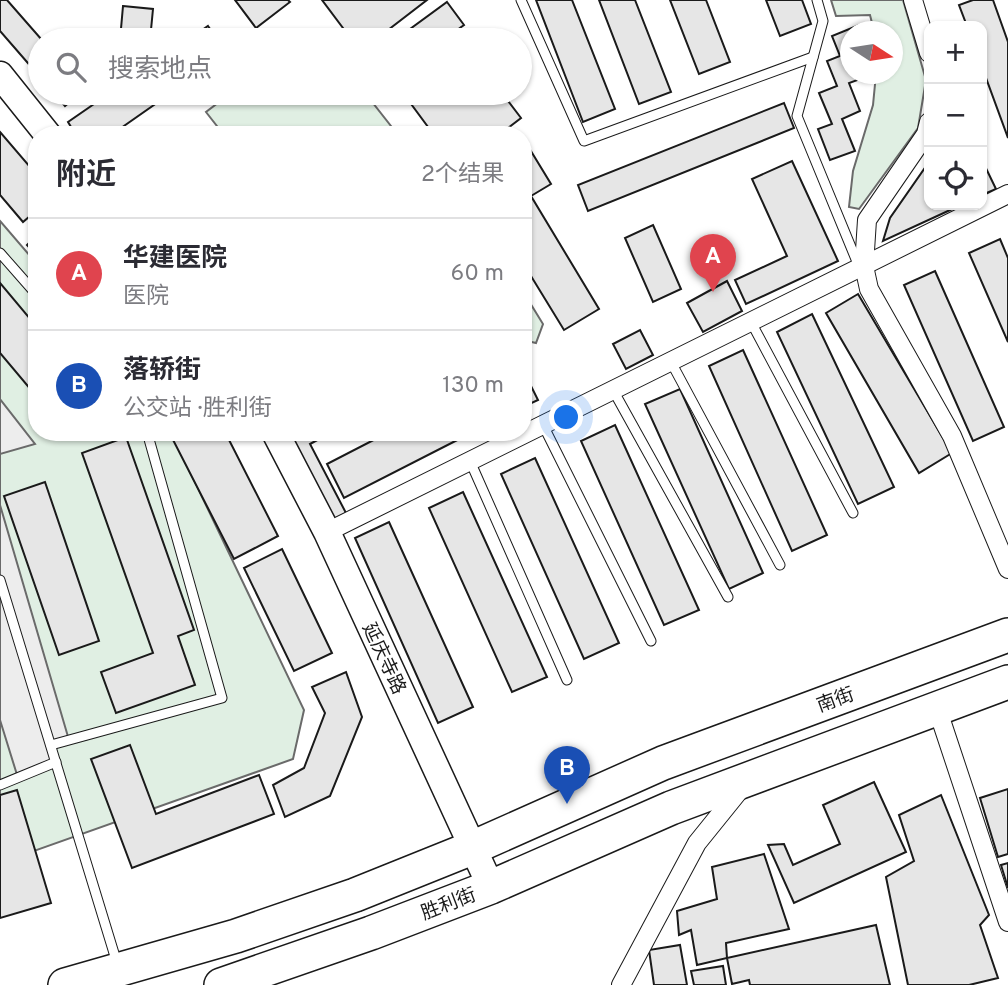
<!DOCTYPE html>
<html lang="zh">
<meta charset="utf-8">
<style>
:root{--surface:#fff;--page:#f2f2f3;--text:#2b2b33;--muted:#7c7c81;--line:#e1e1e2;--accent:#ea580c}
body{margin:0;font-family:Overpass,"Noto Sans SC",sans-serif;background:var(--page);color:var(--text)}
.controls{position:absolute;right:21px;top:21px;display:grid;overflow:hidden;border-radius:14px;box-shadow:0 2px 5px #0004}
.controls button{width:63px;height:63px;display:grid;place-items:center;padding:0;border:0;border-bottom:2px solid var(--line);background:var(--surface);color:var(--text);font:35px sans-serif}
.compass{position:absolute;left:840px;top:21px;width:63px;height:63px;border-radius:50%;background:var(--surface);box-shadow:0 2px 5px #0004;rotate:102deg}
.you{position:absolute;left:567px;top:418px;width:24px;height:24px;margin:-18px;border:5px solid #fff;border-radius:50%;background:#1a73e8;box-shadow:0 0 0 10px #1a73e833}
.badge{display:grid;place-items:center;width:46px;height:46px;border-radius:50%;background:var(--accent);color:#fff;font-size:23px;font-weight:700}
.pin{position:absolute;translate:-50% -58px;filter:drop-shadow(0 2px 4px #0008)}
.pin::after{content:'';position:absolute;top:37px;width:24px;height:21px;background:inherit;clip-path:polygon(0 0,100% 0,50% 100%)}
.list{margin:0;padding:0;list-style:none}
h2{display:flex;justify-content:space-between;align-items:center;height:91px;margin:0;padding:0 28px;font-size:30px}
h2 small{font-size:23px;font-weight:400;color:var(--muted)}
.list li{display:grid;grid-template-columns:46px 1fr auto;gap:21px;align-items:center;box-sizing:border-box;height:112px;padding:0 28px;border-top:2px solid var(--line)}
.list b{display:block;font-size:26px;white-space:nowrap}
.list p{margin:0;font-size:23px;white-space:nowrap;color:var(--muted)}
.list em{font-size:23px;font-style:normal;color:var(--muted)}
.icon{flex:none;width:38px;height:38px;fill:none;stroke:currentColor;stroke-width:2;stroke-linecap:round;stroke-linejoin:round}
.map{position:relative;flex:none;width:1008px;height:985px;overflow:hidden}
.search{position:absolute;background:var(--surface);box-shadow:0 2px 5px #0004;left:28px;top:28px;width:504px;height:77px;display:flex;align-items:center;gap:18px;box-sizing:border-box;padding:0 24px;border-radius:38px;color:var(--muted);font-size:26px}
.panel{position:absolute;background:var(--surface);box-shadow:0 2px 5px #0004;left:28px;top:126px;width:504px;height:315px;border-radius:28px}
.map>svg:first-child{display:block}
.green{fill:#e0efe3;stroke:#6a6a6a;stroke-width:2}
.parking{fill:#ededed;stroke:#6a6a6a;stroke-width:2}
.building{fill:#e6e6e6;stroke:#1a1a1a;stroke-width:2}
.lines{fill:none;stroke-linecap:round;stroke-linejoin:round}
.lane-casing{stroke:#1a1a1a;stroke-width:11}
.street-casing{stroke:#1a1a1a;stroke-width:20}
.secondary-casing{stroke:#1a1a1a;stroke-width:29}
.highway-casing{stroke:#1a1a1a;stroke-width:36}
.lane{stroke:#fff;stroke-width:9}
.street{stroke:#fff;stroke-width:18}
.secondary{stroke:#fff;stroke-width:26}
.highway{stroke:#fff;stroke-width:33}
.labels{text-anchor:middle;stroke-width:5;stroke-linejoin:round;paint-order:stroke}
.street-label{font-size:19px;fill:#1a1a1a;stroke:#fff}
</style>
<div class="map">
<svg width="1008" height="985" viewBox="0 0 1008 985">
<rect width="100%" height="100%" fill="#fff"/>
<g class="green">
<polygon points="831,0 903,0 926,80 918,128 859,209 849,207 853,171 873,105 876,74 892,74 892,32 874,31 870,15 836,16"/>
<polygon points="231,93 365,93 398,135 224,135 206,112"/>
<polygon points="0,221 37,264 37,432 171,432 304,710 293,759 0,863"/>
<polygon points="523,295 527,298 543,324 536,343 523,340"/>
</g>
<g class="parking">
<polygon points="0,399 35,444 0,454"/>
<polygon points="0,505 69,740 51,746 56,762 18,778 0,720"/>
</g>
<g class="building">
<polygon points="0,0 7,0 42,40 40,40 40,77 0,31"/>
<polygon points="235,0 288,0 290,2 256,28"/>
<polygon points="322,0 427,0 375,40 352,40"/>
<polygon points="536,0 572,0 615,109 583,122"/>
<polygon points="599,0 635,0 671,92 639,104"/>
<polygon points="670,0 706,0 730,62 699,74"/>
<polygon points="766,0 802,0 811,24 780,36"/>
<polygon points="973,0 993,0 1008,42 1008,138 982,67 982,26 967,26 959,5"/>
<polygon points="447,2 464,25 443,40 395,40"/>
<polygon points="123,6 153,9 150,40 120,40"/>
<polygon points="859,25 862,32 850,32 850,74 861,74 863,78 849,83 860,111 842,119 855,151 830,160 818,129 832,124 819,93 837,86 827,61 840,56 832,36"/>
<polygon points="208,26 218,40 188,40"/>
<polygon points="54,93 80,93 65,106"/>
<polygon points="110,93 171,93 111,135 76,135 68,122"/>
<polygon points="403,93 457,93 459,96 464,93 502,93 521,118 499,135 434,135"/>
<polygon points="784,103 794,128 588,211 578,185"/>
<polygon points="0,132 37,175 37,210 23,222 0,195"/>
<polygon points="523,138 551,184 531,196 599,309 564,330 523,263"/>
<polygon points="982,160 996,189 982,195"/>
<polygon points="792,161 838,261 746,304 735,280 787,256 752,179"/>
<polygon points="929,162 929,205 961,205 883,241 890,218"/>
<polygon points="653,225 681,289 653,302 625,238"/>
<polygon points="37,235 37,256 27,245"/>
<polygon points="1000,239 1008,258 1008,342 969,253"/>
<polygon points="935,271 1004,427 973,441 904,285"/>
<polygon points="727,281 742,311 703,332 687,303"/>
<polygon points="0,283 37,327 37,397 0,353"/>
<polygon points="858,294 952,453 919,473 826,313"/>
<polygon points="812,314 894,487 858,504 777,332"/>
<polygon points="640,330 653,355 626,369 613,344"/>
<polygon points="743,350 827,535 792,551 709,366"/>
<polygon points="523,370 538,400 523,407"/>
<polygon points="680,389 763,573 729,589 645,404"/>
<polygon points="615,425 699,610 664,625 581,441"/>
<polygon points="169,432 225,432 278,536 234,559"/>
<polygon points="280,432 332,432 310,444 346,513 328,523"/>
<polygon points="389,432 473,432 344,498 327,464"/>
<polygon points="126,437 194,630 178,636 195,685 116,713 101,672 153,653 82,453"/>
<polygon points="535,458 619,643 584,659 501,474"/>
<polygon points="45,482 99,641 59,655 4,496"/>
<polygon points="463,492 547,677 512,692 429,508"/>
<polygon points="389,522 473,707 438,723 355,538"/>
<polygon points="282,549 332,653 294,671 244,568"/>
<polygon points="346,672 362,717 330,796 285,817 273,785 304,768 325,713 312,687"/>
<polygon points="130,745 156,814 259,775 274,814 132,868 91,759"/>
<polygon points="874,782 906,852 794,903 768,845 784,844 793,865 840,844 823,805"/>
<polygon points="1008,789 1008,854 998,857 980,798"/>
<polygon points="17,790 51,903 0,918 0,795"/>
<polygon points="941,795 989,915 980,925 998,978 969,985 908,985 886,877 914,861 899,815"/>
<polygon points="764,854 789,929 726,943 727,958 697,965 691,930 679,935 677,911 717,899 712,867"/>
<polygon points="1008,863 1008,888 1001,865"/>
<polygon points="876,925 890,985 750,985 749,980 732,984 727,958"/>
<polygon points="680,945 687,985 654,985 649,950"/>
<polygon points="723,966 726,985 694,985 691,971"/>
</g>
<g class="lines">
<defs>
<g id="lane">
<polyline points="521,0 584,141 813,57"/>
<polyline points="817,0 823,21 797,116 860,269"/>
<polyline points="0,253 37,295"/>
<polyline points="751,322 853,513"/>
<polyline points="671,362 780,565"/>
<polyline points="613,390 728,597"/>
<polyline points="543,425 651,641"/>
<polyline points="470,461 567,680"/>
<polyline points="0,580 117,963"/>
<polyline points="51,745 222,698 147,432"/>
<polyline points="0,785 56,762"/>
</g>
<g id="street">
<polyline points="913,0 929,53"/>
<polyline points="929,122 926,134 867,220 864,266 869,289 952,436 1008,569"/>
<polyline points="327,532 1008,194"/>
<polyline points="937,708 1008,922"/>
<polyline points="621,985 697,843 743,786"/>
</g>
<g id="secondary">
<polyline points="0,75 48,135"/>
<polyline points="275,432 327,532 491,887"/>
</g>
<g id="highway">
<polyline points="65,985 236,936 355,895 472,848 663,763 1008,635"/>
<polyline points="221,985 371,933 491,887 671,808 1008,682"/>
</g>
</defs>
<use href="#lane" class="lane-casing"/>
<use href="#street" class="street-casing"/>
<use href="#secondary" class="secondary-casing"/>
<use href="#highway" class="highway-casing"/>
<use href="#lane" class="lane"/>
<use href="#street" class="street"/>
<use href="#secondary" class="secondary"/>
<use href="#highway" class="highway"/>
</g>
<g class="labels">
<g class="street-label">
<text transform="translate(385 658) rotate(65)" y="7">延庆寺路</text>
<text transform="translate(835 699) rotate(-20)" y="7">南街</text>
<text transform="translate(448 903) rotate(-21)" y="7">胜利街</text>
</g>
</g>
</svg>
<div class="controls">
<button>+</button>
<button>−</button>
<button><svg class="icon" aria-label="locate" viewBox="0 0 24 24"><circle cx="12" cy="12" r="6"/><path d="M12 2v4M12 18v4M2 12h4M18 12h4"/></svg></button>
</div>
<svg class="compass" viewBox="-18 -18 36 36"><path d="M0-13l5 13h-10z" fill="#e53935"/><path d="M0 13l5-13h-10z" fill="#7c7c81"/></svg>
<div class="you"></div>
<div class="pin badge" style="left:713px;top:292px;background:#e0444e">A</div>
<div class="pin badge" style="left:567px;top:804px;background:#1a4fb4">B</div>
<div class="search"><svg class="icon" aria-label="search" viewBox="0 0 24 24"><circle cx="10" cy="10" r="6"/><path d="M15 15l6 6"/></svg>搜索地点</div>
<section class="panel">
<h2>附近<small>2个结果</small></h2>
<ul class="list">
<li><span class="badge" style="background:#e0444e">A</span><div><b>华建医院</b><p>医院</p></div><em>60 m</em></li>
<li><span class="badge" style="background:#1a4fb4">B</span><div><b>落轿街</b><p>公交站 · 胜利街</p></div><em>130 m</em></li>
</ul>
</section>
</div>
